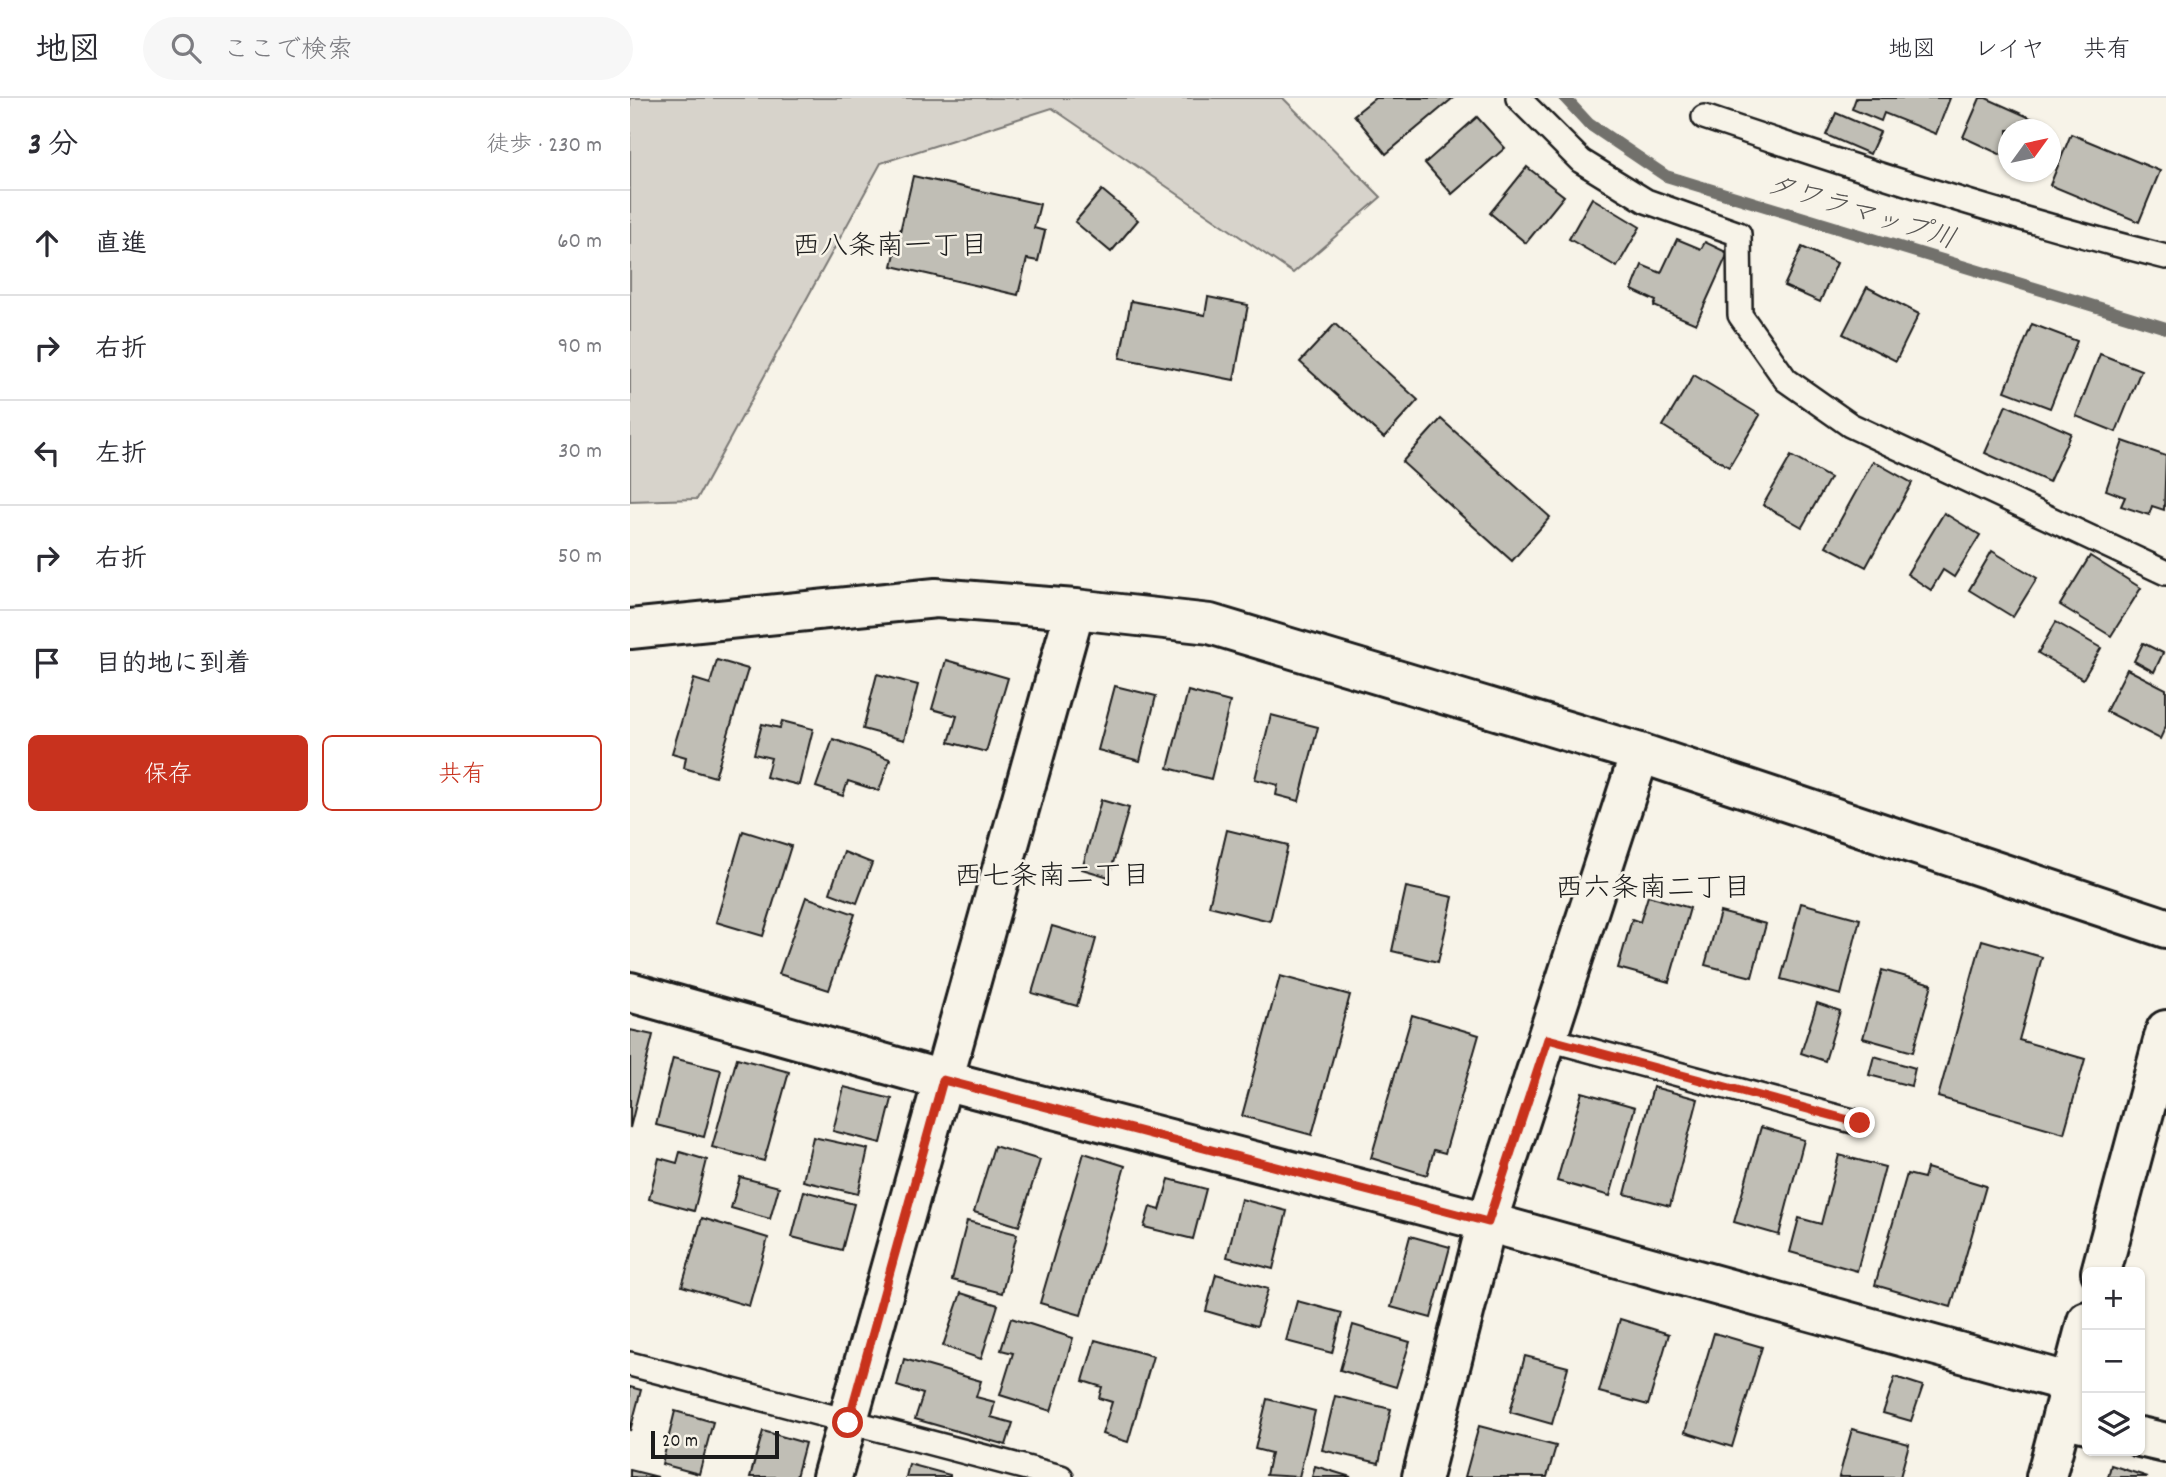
<!DOCTYPE html>
<html lang="ja">
<meta charset="utf-8">
<style>
:root{--surface:#fff;--page:#f7f7f7;--text:#2b2b33;--muted:#7c7c81;--line:#e1e1e2;--accent:#c8321e}
body{margin:0;font-family:Dekko,"Klee One",sans-serif;background:var(--page);color:var(--text)}
.controls{position:absolute;right:21px;bottom:21px;display:grid;overflow:hidden;border-radius:10px;box-shadow:0 2px 5px #0004}
.controls button{width:63px;height:63px;display:grid;place-items:center;padding:0;border:0;border-bottom:2px solid var(--line);background:var(--surface);color:var(--text);font:35px sans-serif}
.compass{position:absolute;left:1368px;top:21px;width:63px;height:63px;border-radius:50%;background:var(--surface);box-shadow:0 2px 5px #0004;rotate:57deg}
.scale{position:absolute;left:21px;bottom:18px;width:128px;box-sizing:border-box;padding-left:7px;border:4px solid #1c1c1c;border-top:0;font-size:19px;line-height:24px;white-space:nowrap;color:#1c1c1c;-webkit-text-stroke:5px #f7f3e8;paint-order:stroke}
.stop{position:absolute;width:21px;height:21px;margin:-16px;border:5px solid #c8321e;border-radius:50%;background:#fff}
.stop.end{background:#c8321e;border-color:#fff;box-shadow:0 2px 7px #0008}
.list{margin:0;padding:0;list-style:none}
h2{display:flex;justify-content:space-between;align-items:center;height:91px;margin:0;padding:0 28px;font-size:30px}
h2 small{font-size:23px;font-weight:400;color:var(--muted)}
.list li{display:grid;grid-template-columns:46px 1fr auto;gap:21px;align-items:center;box-sizing:border-box;height:105px;padding:0 28px;border-top:2px solid var(--line)}
.list b{display:block;font-size:26px;white-space:nowrap}
.list em{font-size:23px;font-style:normal;color:var(--muted)}
.actions{display:flex;gap:14px;padding:21px 28px}
.actions a{flex:1;padding:16px 0;border:2px solid var(--accent);border-radius:10px;text-align:center;font-size:24px;color:var(--accent)}
.actions .main{background:var(--accent);color:#fff}
.icon{flex:none;width:38px;height:38px;fill:none;stroke:currentColor;stroke-width:2;stroke-linecap:round;stroke-linejoin:round}
.map{position:relative;flex:none;width:1536px;height:1379px;overflow:hidden}
header{display:flex;align-items:center;gap:42px;box-sizing:border-box;height:98px;padding:0 35px;background:var(--surface);border-bottom:2px solid var(--line)}
header strong{font-size:33px}
nav{display:flex;gap:38px;margin-inline-start:auto;font-size:24px}
.search{width:490px;height:63px;background:var(--page);display:flex;align-items:center;gap:18px;box-sizing:border-box;padding:0 24px;border-radius:38px;color:var(--muted);font-size:26px}
main{display:flex}
aside{flex:1;background:var(--surface)}
.map>svg:first-child{display:block}
.green{fill:#d7d3cb;stroke:#7a7874;stroke-width:2}
.lines{fill:none;stroke-linecap:round;stroke-linejoin:round}
.stream{stroke:#72716c;stroke-width:12}
.building{fill:#c0beb5;stroke:#1c1c1c;stroke-width:2}
.lane-casing{stroke:#1c1c1c;stroke-width:28}
.street-casing{stroke:#1c1c1c;stroke-width:44}
.secondary-casing{stroke:#1c1c1c;stroke-width:44}
.lane{stroke:#f7f3e8;stroke-width:23}
.street{stroke:#f7f3e8;stroke-width:38}
.secondary{stroke:#f7f3e8;stroke-width:38}
.route{stroke:#c8321e;stroke-width:9}
.labels{text-anchor:middle;stroke-width:5;stroke-linejoin:round;paint-order:stroke}
.water-label{font-size:28px;font-style:italic;fill:#565452;stroke:#f7f3e8}
.neighbourhood-label{font-size:28px;fill:#1c1c1c;stroke:#f7f3e8}
</style>
<header>
<strong>地図</strong>
<div class="search"><svg class="icon" aria-label="search" viewBox="0 0 24 24"><circle cx="10" cy="10" r="6"/><path d="M15 15l6 6"/></svg>ここで検索</div>
<nav><a>地図</a><a>レイヤ</a><a>共有</a></nav>
</header>
<main>
<aside>
<h2>3 分<small>徒歩 · 230 m</small></h2>
<ul class="list">
<li><svg class="icon" aria-label="ahead" viewBox="0 0 24 24"><path d="M12 20V5M6 11l6-6 6 6"/></svg><div><b>直進</b></div><em>60 m</em></li>
<li><svg class="icon" aria-label="right" viewBox="0 0 24 24"><path d="M7 20v-9h11M14 6l5 5-5 5"/></svg><div><b>右折</b></div><em>90 m</em></li>
<li><svg class="icon" aria-label="left" viewBox="0 0 24 24"><path d="M17 20v-9H6M10 6l-5 5 5 5"/></svg><div><b>左折</b></div><em>30 m</em></li>
<li><svg class="icon" aria-label="right" viewBox="0 0 24 24"><path d="M7 20v-9h11M14 6l5 5-5 5"/></svg><div><b>右折</b></div><em>50 m</em></li>
<li><svg class="icon" aria-label="arrive" viewBox="0 0 24 24"><path d="M6 21V4h12l-3 4 3 4H6"/></svg><div><b>目的地に到着</b></div></li>
</ul>
<div class="actions"><a class="main">保存</a><a>共有</a></div>
</aside>
<div class="map">
<svg width="1536" height="1379" viewBox="0 0 1536 1379">
<rect width="100%" height="100%" fill="#f7f3e8"/>
<filter id="ink" filterUnits="userSpaceOnUse"><feTurbulence type="fractalNoise" baseFrequency=".0143" numOctaves="2"/><feDisplacementMap in="SourceGraphic" scale="14" xChannelSelector="R" yChannelSelector="G"/><feConvolveMatrix kernelMatrix="1 2 1 2 8 2 1 2 1" color-interpolation-filters="sRGB"/></filter>
<g filter="url(#ink)">
<polygon class="green" points="0,0 653,0 751,99 663,175 422,10 251,65 67,401 0,403"/>
<g class="lines">
<polyline class="stream" points="935,0 959,26 1036,78 1536,230"/>
</g>
<g class="building">
<polygon points="745,0 823,0 756,56 724,17"/>
<polygon points="1226,0 1320,0 1306,36 1254,15 1251,23 1222,11"/>
<polygon points="1350,0 1356,0 1416,27 1414,32 1378,32 1378,60 1333,39"/>
<polygon points="1206,15 1250,34 1240,56 1196,37"/>
<polygon points="847,19 875,50 822,96 795,65"/>
<polygon points="1441,36 1530,73 1509,124 1420,87"/>
<polygon points="897,69 934,98 896,145 860,115"/>
<polygon points="283,78 410,106 404,130 415,133 408,163 397,161 388,197 262,168"/>
<polygon points="472,92 508,122 481,154 445,124"/>
<polygon points="962,100 1010,129 987,169 939,141"/>
<polygon points="1047,141 1071,151 1075,144 1098,155 1066,226 1024,208 1026,203 1002,192 1012,167 1031,175"/>
<polygon points="1172,149 1207,165 1190,204 1154,188"/>
<polygon points="1237,189 1289,216 1266,263 1213,236"/>
<polygon points="578,199 618,207 604,282 490,260 501,203 575,217"/>
<polygon points="705,226 788,302 754,340 670,264"/>
<polygon points="1402,226 1447,243 1420,310 1375,293"/>
<polygon points="1470,256 1511,272 1486,334 1446,318"/>
<polygon points="1064,277 1130,317 1099,369 1033,328"/>
<polygon points="1376,307 1441,335 1419,384 1355,355"/>
<polygon points="811,321 920,419 882,463 772,364"/>
<polygon points="1493,343 1536,358 1534,412 1522,408 1519,417 1491,408 1495,399 1476,392"/>
<polygon points="1161,358 1200,380 1172,429 1133,407"/>
<polygon points="1243,363 1282,385 1236,469 1196,448"/>
<polygon points="1314,415 1350,437 1324,479 1313,472 1301,492 1277,476"/>
<polygon points="1362,453 1407,480 1383,519 1339,492"/>
<polygon points="1460,458 1511,490 1481,538 1430,507"/>
<polygon points="1426,524 1471,550 1453,581 1408,555"/>
<polygon points="1513,545 1533,555 1524,574 1504,563"/>
<polygon points="87,562 118,571 85,679 54,670 56,659 42,655 64,581 80,586"/>
<polygon points="316,562 378,580 356,654 319,644 327,618 302,611"/>
<polygon points="1497,571 1536,591 1536,628 1530,641 1476,613"/>
<polygon points="247,576 288,587 274,642 233,631"/>
<polygon points="485,588 526,598 510,663 468,652"/>
<polygon points="558,593 600,604 581,681 538,670"/>
<polygon points="641,617 688,629 669,703 646,697 648,687 625,681"/>
<polygon points="152,623 183,631 169,687 136,679 141,660 124,656 132,626 150,630"/>
<polygon points="203,641 260,661 249,693 218,683 213,698 186,689"/>
<polygon points="471,702 499,710 479,779 452,771"/>
<polygon points="597,732 658,747 640,823 579,808"/>
<polygon points="113,733 161,748 133,838 86,824"/>
<polygon points="214,754 242,765 227,805 200,795"/>
<polygon points="776,789 823,799 808,864 762,853"/>
<polygon points="1018,798 1060,810 1039,884 988,870 1002,821 1010,824"/>
<polygon points="176,799 225,816 199,892 149,876"/>
<polygon points="1171,805 1230,821 1211,897 1151,881"/>
<polygon points="1090,814 1136,826 1122,879 1075,867"/>
<polygon points="422,828 466,841 447,908 402,895"/>
<polygon points="1352,842 1412,859 1389,942 1455,961 1434,1035 1308,999"/>
<polygon points="1252,872 1302,886 1283,954 1233,940"/>
<polygon points="650,878 720,897 682,1037 612,1018"/>
<polygon points="1187,905 1210,913 1195,963 1171,955"/>
<polygon points="782,917 849,937 815,1055 804,1052 797,1077 741,1060"/>
<polygon points="0,932 23,937 0,1030"/>
<polygon points="1244,958 1285,970 1281,988 1239,977"/>
<polygon points="43,960 91,972 74,1039 26,1027"/>
<polygon points="107,960 159,974 134,1063 82,1049"/>
<polygon points="214,989 262,1001 251,1045 203,1033"/>
<polygon points="1023,989 1068,1001 1040,1108 995,1096"/>
<polygon points="952,994 1005,1009 980,1098 927,1083"/>
<polygon points="1131,1029 1174,1042 1149,1137 1104,1124"/>
<polygon points="183,1039 238,1051 228,1096 173,1083"/>
<polygon points="364,1048 410,1062 389,1128 344,1114"/>
<polygon points="50,1054 77,1062 64,1113 19,1101 29,1060 47,1065"/>
<polygon points="454,1055 495,1068 451,1217 410,1205"/>
<polygon points="1209,1057 1255,1069 1227,1173 1160,1154 1169,1120 1191,1126"/>
<polygon points="1297,1070 1356,1088 1321,1209 1245,1187 1277,1076 1294,1080"/>
<polygon points="110,1079 149,1089 140,1121 101,1110"/>
<polygon points="539,1081 576,1091 563,1141 514,1129 520,1109 530,1112"/>
<polygon points="174,1093 224,1106 212,1152 162,1139"/>
<polygon points="611,1101 657,1113 643,1171 597,1159"/>
<polygon points="72,1120 138,1140 119,1208 52,1188"/>
<polygon points="337,1123 387,1136 372,1195 322,1182"/>
<polygon points="780,1138 820,1149 801,1220 761,1209"/>
<polygon points="586,1176 638,1191 627,1228 576,1213"/>
<polygon points="331,1195 368,1207 351,1261 313,1248"/>
<polygon points="667,1203 712,1215 702,1255 656,1243"/>
<polygon points="381,1220 443,1240 421,1313 370,1297 383,1255 371,1252"/>
<polygon points="990,1221 1039,1236 1018,1307 969,1294"/>
<polygon points="723,1227 780,1244 766,1289 710,1272"/>
<polygon points="1084,1235 1132,1249 1102,1349 1055,1334"/>
<polygon points="465,1242 523,1258 498,1344 472,1336 482,1304 469,1300 472,1289 453,1283"/>
<polygon points="895,1258 938,1269 922,1326 880,1314"/>
<polygon points="274,1261 351,1283 346,1299 365,1304 361,1319 383,1325 376,1347 285,1321 293,1296 267,1288"/>
<polygon points="1265,1279 1293,1288 1281,1323 1253,1315"/>
<polygon points="0,1289 11,1292 0,1333"/>
<polygon points="705,1298 761,1311 749,1365 692,1352"/>
<polygon points="637,1301 685,1313 669,1379 636,1377 641,1355 625,1351"/>
<polygon points="45,1313 83,1324 69,1376 32,1366"/>
<polygon points="849,1328 926,1348 917,1379 835,1379"/>
<polygon points="1222,1331 1279,1346 1270,1379 1209,1379"/>
<polygon points="133,1333 175,1345 166,1379 120,1379"/>
<polygon points="279,1366 320,1377 320,1379 276,1379"/>
<polygon points="1481,1367 1518,1379 1478,1379"/>
<polygon points="685,1368 721,1379 682,1379"/>
<polygon points="0,1372 28,1379 0,1379"/>
</g>
<g class="lines">
<defs>
<g id="lane">
<polyline points="888,0 951,63 1016,103 1109,136 1110,217 1156,282 1220,327 1536,475"/>
<path d="M1074,19c152,51 305,101 462,140"/>
<polyline points="918,941 1230,1025"/>
<polyline points="0,1266 431,1379"/>
</g>
<g id="street">
<polyline points="0,531 306,500 445,511 580,526 1010,655 1536,830"/>
<polyline points="0,894 313,982 857,1124 1441,1285"/>
<polyline points="1432,1319 1457,1325"/>
<polyline points="1510,1339 1536,1345"/>
<polyline points="202,1379 445,511"/>
<polyline points="792,1379 857,1124 1010,655"/>
</g>
<g id="secondary">
<polyline points="1471,1174 1536,932"/>
<polyline points="1416,1379 1457,1223"/>
</g>
</defs>
<use href="#lane" class="lane-casing"/>
<use href="#street" class="street-casing"/>
<use href="#secondary" class="secondary-casing"/>
<use href="#lane" class="lane"/>
<use href="#street" class="street"/>
<use href="#secondary" class="secondary"/>
</g>
</g>
<g class="lines" filter="url(#ink)">
<polyline class="route" points="218,1325 313,982 858,1124 918,941 1230,1025"/>
</g>
<g class="labels">
<g class="water-label">
<text transform="translate(1232 112) rotate(17)" y="10">タワラマップ川</text>
</g>
<g class="neighbourhood-label">
<text x="260" y="156">西八条南一丁目</text>
<text x="422" y="786">西七条南二丁目</text>
<text x="1023" y="798">西六条南二丁目</text>
</g>
</g>
</svg>
<div class="controls">
<button>+</button>
<button>−</button>
<button><svg class="icon" aria-label="layers" viewBox="0 0 24 24"><path d="M12 4l9 5-9 5-9-5zM3 14l9 5 9-5"/></svg></button>
</div>
<svg class="compass" viewBox="-18 -18 36 36"><path d="M0-13l5 13h-10z" fill="#e53935"/><path d="M0 13l5-13h-10z" fill="#7c7c81"/></svg>
<div class="scale">20 m</div>
<div class="stop" style="left:218px;top:1325px"></div>
<div class="stop end" style="left:1230px;top:1025px"></div>
</div>
</main>
